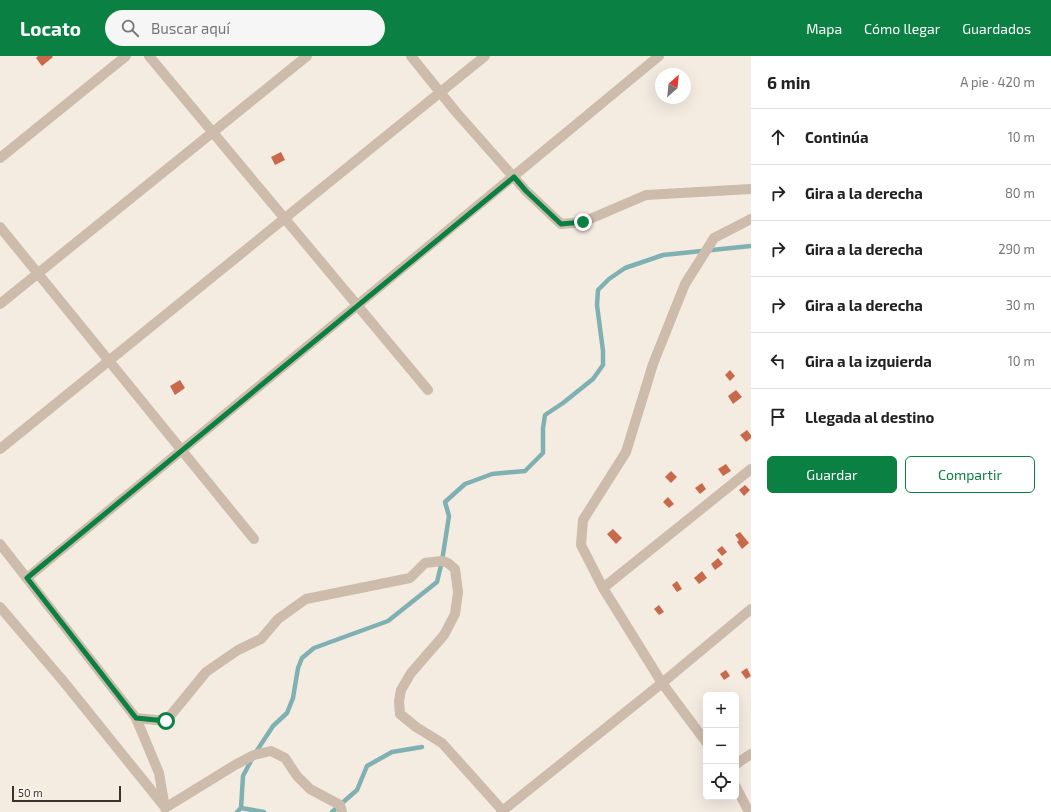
<!DOCTYPE html>
<html lang="es">
<meta charset="utf-8">
<style>
:root{--surface:#fff;--page:#f6f6f6;--text:#222;--muted:#767676;--line:#e0e0e0;--accent:#0b8043}
body{margin:0;font-family:"Exo 2",sans-serif;background:var(--page);color:var(--text)}
.controls{position:absolute;right:12px;bottom:12px;display:grid;overflow:hidden;border-radius:6px;box-shadow:0 4px 16px #0002}
.controls button{width:36px;height:36px;display:grid;place-items:center;padding:0;border:0;border-bottom:1px solid var(--line);background:var(--surface);color:var(--text);font:20px sans-serif}
.compass{position:absolute;left:655px;top:12px;width:36px;height:36px;border-radius:50%;background:var(--surface);box-shadow:0 4px 16px #0002;rotate:27deg}
.scale{position:absolute;left:12px;bottom:10px;width:109px;box-sizing:border-box;padding-left:4px;border:2px solid #3b302b;border-top:0;font-size:11px;line-height:14px;white-space:nowrap;color:#3b302b;-webkit-text-stroke:3px #fbf5ee;paint-order:stroke}
.stop{position:absolute;width:12px;height:12px;margin:-9px;border:3px solid #0b8043;border-radius:50%;background:#fff}
.stop.end{background:#0b8043;border-color:#fff;box-shadow:0 1px 4px #0008}
.list{margin:0;padding:0;list-style:none}
h2{display:flex;justify-content:space-between;align-items:center;height:52px;margin:0;padding:0 16px;font-size:17px}
h2 small{font-size:13px;font-weight:400;color:var(--muted)}
.list li{display:grid;grid-template-columns:26px 1fr auto;gap:12px;align-items:center;box-sizing:border-box;height:56px;padding:0 16px;border-top:1px solid var(--line)}
.list b{display:block;font-size:15px;white-space:nowrap}
.list em{font-size:13px;font-style:normal;color:var(--muted)}
.actions{display:flex;gap:8px;padding:12px 16px}
.actions a{flex:1;padding:9px 0;border:1px solid var(--accent);border-radius:6px;text-align:center;font-size:14px;color:var(--accent)}
.actions .main{background:var(--accent);color:#fff}
.icon{flex:none;width:22px;height:22px;fill:none;stroke:currentColor;stroke-width:2;stroke-linecap:round;stroke-linejoin:round}
.map{position:relative;flex:none;width:751px;height:756px;overflow:hidden}
header{display:flex;align-items:center;gap:24px;box-sizing:border-box;height:56px;padding:0 20px;background:var(--accent);color:#fff}
header strong{font-size:19px}
nav{display:flex;gap:22px;margin-inline-start:auto;font-size:14px}
.search{width:280px;height:36px;background:var(--page);display:flex;align-items:center;gap:10px;box-sizing:border-box;padding:0 14px;border-radius:22px;color:var(--muted);font-size:15px}
main{display:flex}
aside{flex:1;background:var(--surface)}
.map>svg:first-child{display:block}
.lines{fill:none;stroke-linecap:round;stroke-linejoin:round}
.stream{stroke:#7fb0b2;stroke-width:4.5}
.building{fill:#c8694b}
.street{stroke:#cdbbac;stroke-width:10}
.route{stroke:#0b8043;stroke-width:5}
</style>
<header>
<strong>Locato</strong>
<div class="search"><svg class="icon" aria-label="search" viewBox="0 0 24 24"><circle cx="10" cy="10" r="6"/><path d="M15 15l6 6"/></svg>Buscar aquí</div>
<nav><a>Mapa</a><a>Cómo llegar</a><a>Guardados</a></nav>
</header>
<main>
<div class="map">
<svg width="751" height="756" viewBox="0 0 751 756">
<rect width="100%" height="100%" fill="#f4ebe1"/>
<g class="lines">
<g class="stream">
<polyline points="241,752 264,756"/>
<polyline points="237,756 241,752 243,720 254,699 273,670 287,657 293,642 298,612 302,602 314,592 388,565 437,526 442,505 449,460 445,446 465,428 492,418 525,415 543,397 543,372 545,359 563,347 593,323 603,309 603,295 597,249 598,234 609,223 625,212 663,199 751,190"/>
<polyline points="332,756 357,734 367,710 392,696 422,691"/>
</g>
</g>
<g class="building">
<polygon points="38,0 52,0 53,1 42,10 36,2"/>
<polygon points="281,96 285,104 275,109 271,101"/>
<polygon points="730,314 735,320 730,325 725,319"/>
<polygon points="180,324 185,332 175,339 170,330"/>
<polygon points="736,334 742,341 733,348 728,340"/>
<polygon points="747,374 751,379 751,382 746,386 740,379"/>
<polygon points="726,408 731,415 723,420 718,413"/>
<polygon points="671,415 677,421 671,427 665,421"/>
<polygon points="702,427 706,433 700,438 695,432"/>
<polygon points="745,429 750,434 744,440 739,434"/>
<polygon points="668,441 674,448 669,452 663,446"/>
<polygon points="613,473 622,482 616,488 607,478"/>
<polygon points="740,476 749,487 742,493 737,486 739,484 735,479"/>
<polygon points="722,490 727,496 722,500 717,494"/>
<polygon points="718,502 723,508 715,514 711,508"/>
<polygon points="702,515 707,522 699,528 694,522"/>
<polygon points="677,525 682,533 677,536 672,529"/>
<polygon points="659,549 664,556 659,559 654,553"/>
<polygon points="747,612 751,620 746,623 741,616"/>
<polygon points="726,614 730,620 724,624 720,618"/>
</g>
<g class="lines">
<g class="street">
<polyline points="149,0 428,334"/>
<polyline points="411,0 456,56 526,135 561,168 583,166 646,139 751,133"/>
<polyline points="0,102 126,0"/>
<polyline points="0,171 254,483"/>
<polyline points="0,248 307,0"/>
<polyline points="0,393 485,0"/>
<polyline points="0,488 136,662 159,717 165,752 235,709 254,699 271,695 285,702 297,720 310,733 340,749 342,756"/>
<polyline points="27,522 659,0"/>
<polyline points="603,532 751,413"/>
<polyline points="0,551 64,626 164,750"/>
<polyline points="136,662 166,665 206,616 238,594 261,583 278,563 306,543 410,522 425,507 442,505 448,507 455,513 458,536 455,558 444,579 411,617 401,634 399,645 400,658 416,671 442,687 503,755"/>
<polyline points="706,686 662,627 603,532 581,489 583,464 626,396 653,308 685,228 714,182 751,163"/>
<polyline points="736,708 751,698"/>
<polyline points="736,731 749,756"/>
<polyline points="501,756 662,627 751,553"/>
</g>
</g>
<g class="lines">
<polyline class="route" points="166,665 136,662 27,522 514,121 526,135 561,168 583,166"/>
</g>
</svg>
<div class="controls">
<button>+</button>
<button>−</button>
<button><svg class="icon" aria-label="locate" viewBox="0 0 24 24"><circle cx="12" cy="12" r="6"/><path d="M12 2v4M12 18v4M2 12h4M18 12h4"/></svg></button>
</div>
<svg class="compass" viewBox="-18 -18 36 36"><path d="M0-13l5 13h-10z" fill="#e53935"/><path d="M0 13l5-13h-10z" fill="#767676"/></svg>
<div class="scale">50 m</div>
<div class="stop" style="left:166px;top:665px"></div>
<div class="stop end" style="left:583px;top:166px"></div>
</div>
<aside>
<h2>6 min<small>A pie · 420 m</small></h2>
<ul class="list">
<li><svg class="icon" aria-label="ahead" viewBox="0 0 24 24"><path d="M12 20V5M6 11l6-6 6 6"/></svg><div><b>Continúa</b></div><em>10 m</em></li>
<li><svg class="icon" aria-label="right" viewBox="0 0 24 24"><path d="M7 20v-9h11M14 6l5 5-5 5"/></svg><div><b>Gira a la derecha</b></div><em>80 m</em></li>
<li><svg class="icon" aria-label="right" viewBox="0 0 24 24"><path d="M7 20v-9h11M14 6l5 5-5 5"/></svg><div><b>Gira a la derecha</b></div><em>290 m</em></li>
<li><svg class="icon" aria-label="right" viewBox="0 0 24 24"><path d="M7 20v-9h11M14 6l5 5-5 5"/></svg><div><b>Gira a la derecha</b></div><em>30 m</em></li>
<li><svg class="icon" aria-label="left" viewBox="0 0 24 24"><path d="M17 20v-9H6M10 6l-5 5 5 5"/></svg><div><b>Gira a la izquierda</b></div><em>10 m</em></li>
<li><svg class="icon" aria-label="arrive" viewBox="0 0 24 24"><path d="M6 21V4h12l-3 4 3 4H6"/></svg><div><b>Llegada al destino</b></div></li>
</ul>
<div class="actions"><a class="main">Guardar</a><a>Compartir</a></div>
</aside>
</main>
